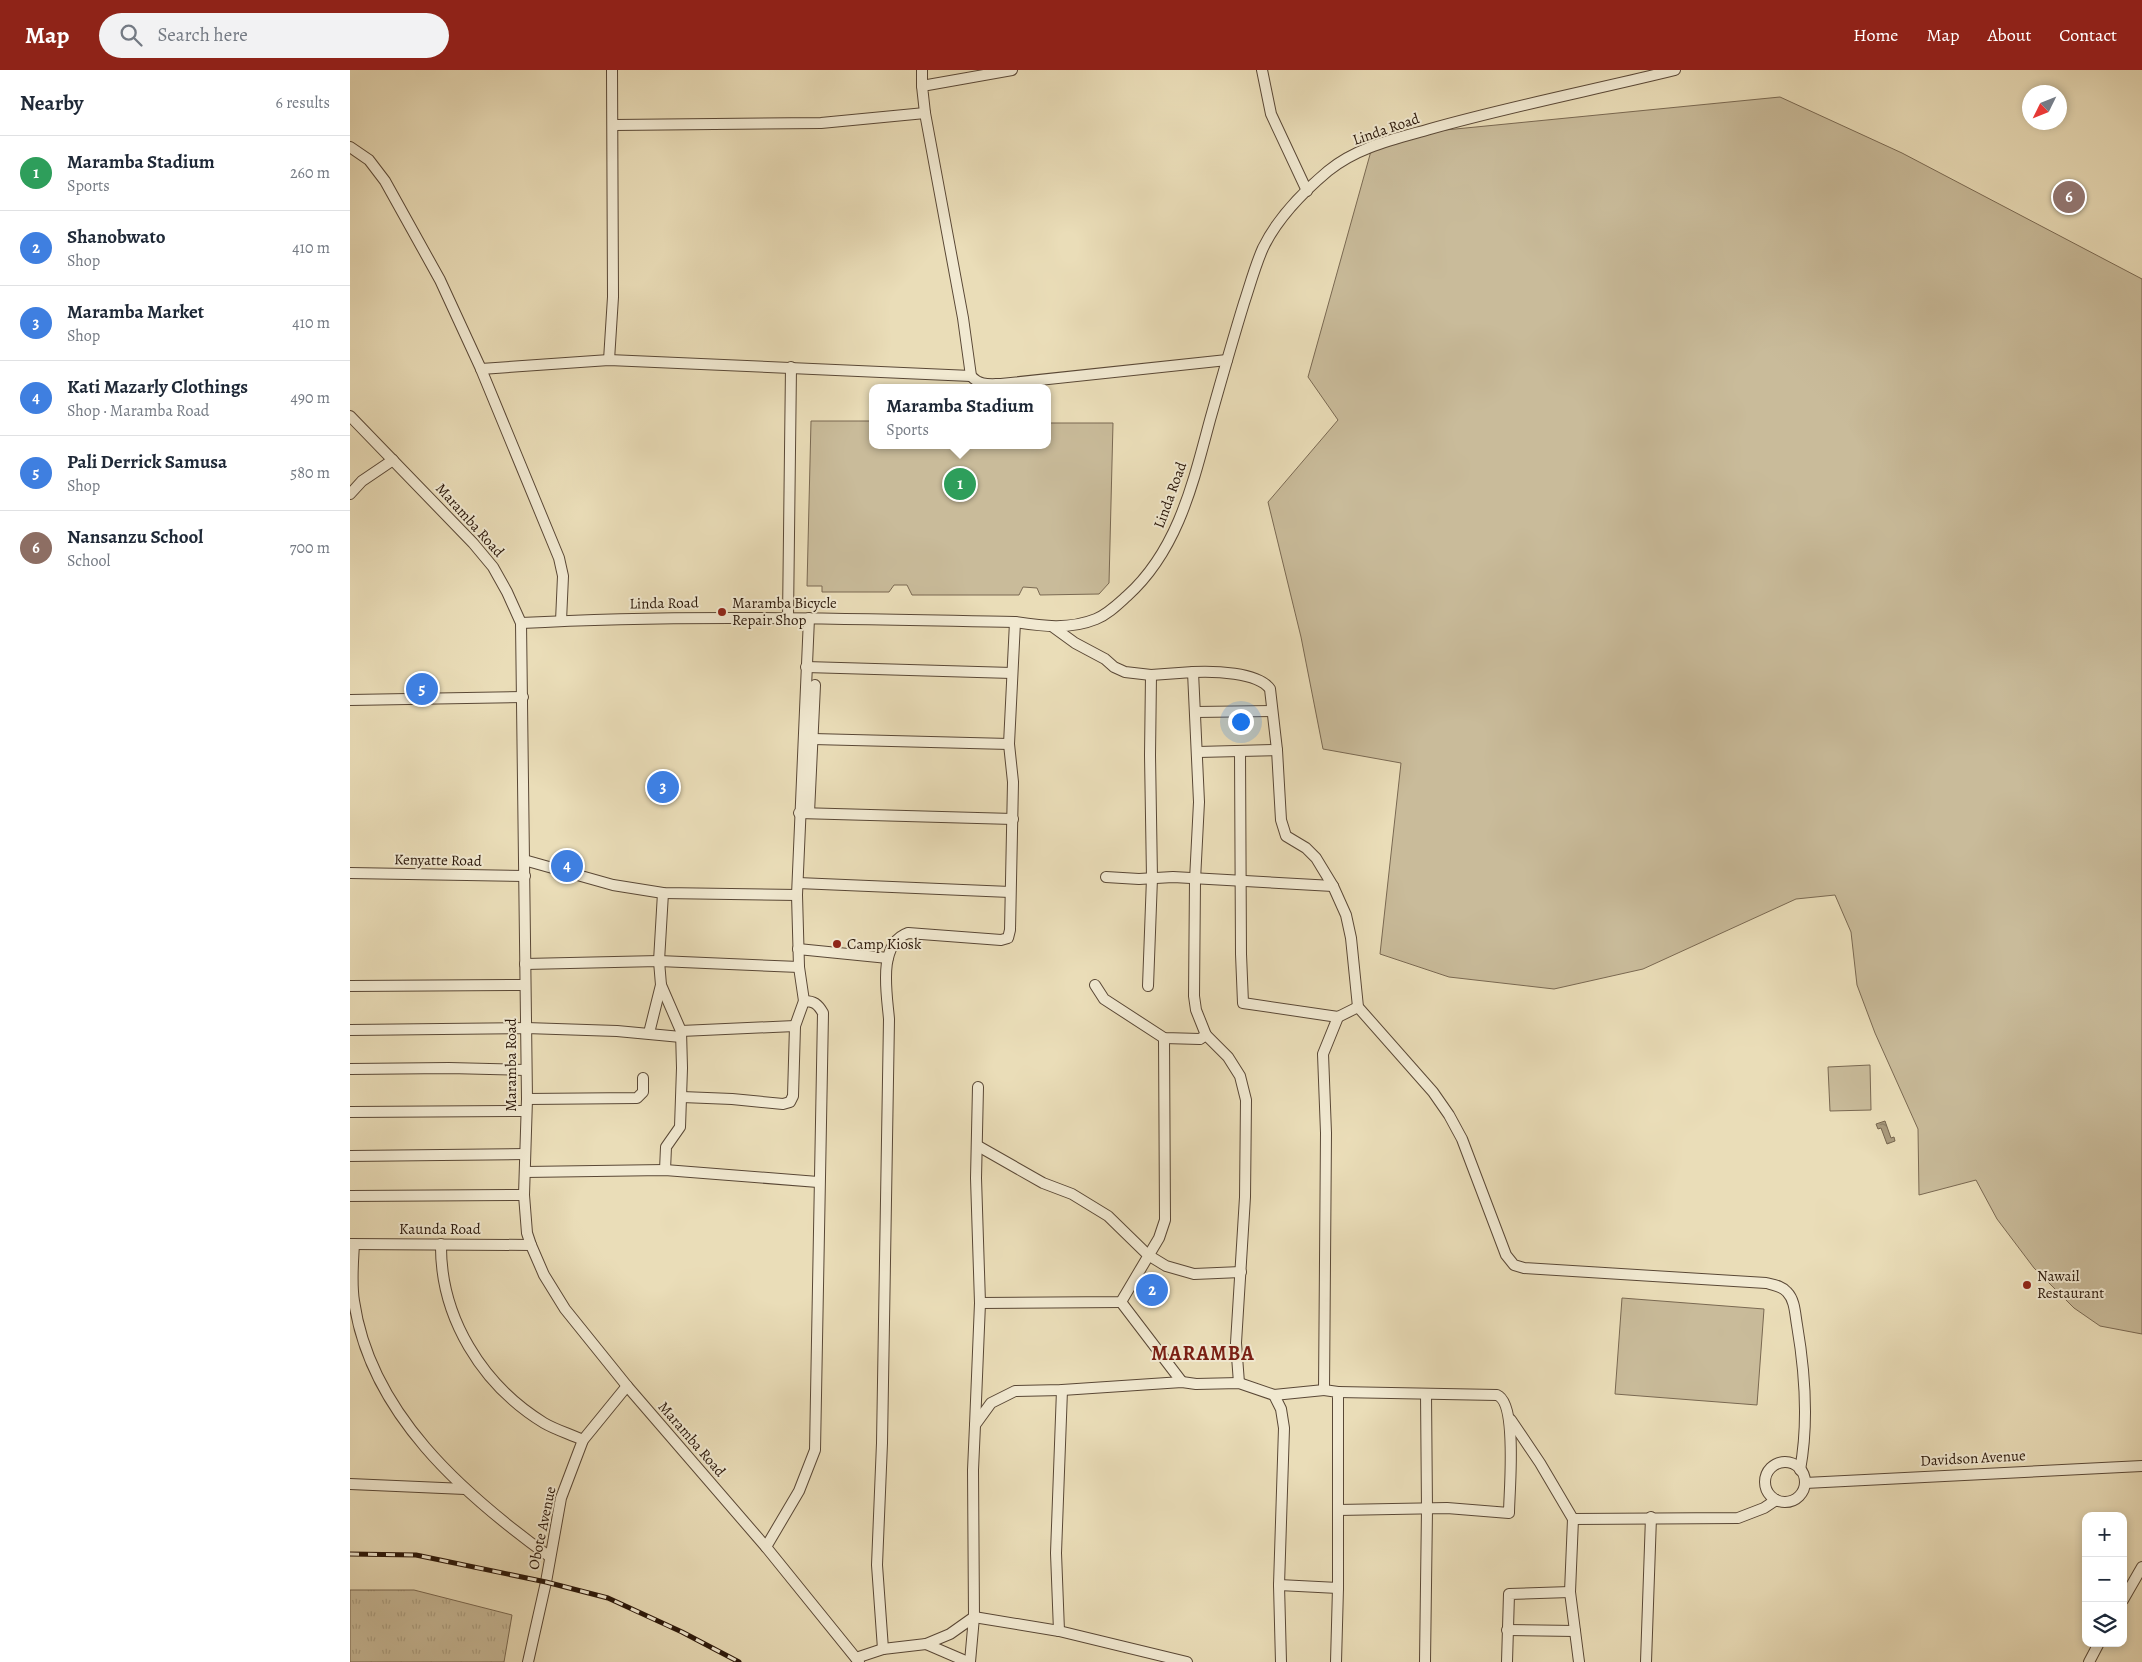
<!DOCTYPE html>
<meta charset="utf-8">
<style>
:root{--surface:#fff;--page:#f2f2f3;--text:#1f2937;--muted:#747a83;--line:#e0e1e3;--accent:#8f2418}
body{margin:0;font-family:Alegreya,serif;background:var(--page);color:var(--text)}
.controls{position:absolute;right:15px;bottom:15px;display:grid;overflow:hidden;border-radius:10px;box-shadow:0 2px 8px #0003}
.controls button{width:45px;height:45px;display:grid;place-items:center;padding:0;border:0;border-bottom:1px solid var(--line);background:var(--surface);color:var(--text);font:25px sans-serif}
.compass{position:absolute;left:1672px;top:15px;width:45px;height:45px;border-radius:50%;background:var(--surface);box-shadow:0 2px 8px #0003;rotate:227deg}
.you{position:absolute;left:890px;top:651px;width:18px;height:18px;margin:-12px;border:4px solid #fff;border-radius:50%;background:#1a73e8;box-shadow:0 0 0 8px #1a73e833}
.badge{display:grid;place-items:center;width:32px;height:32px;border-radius:50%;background:var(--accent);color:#fff;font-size:16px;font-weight:700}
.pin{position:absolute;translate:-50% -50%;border:2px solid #fff;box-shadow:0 1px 5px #0006}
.popup{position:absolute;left:519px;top:314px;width:182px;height:65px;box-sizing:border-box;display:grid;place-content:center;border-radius:10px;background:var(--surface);filter:drop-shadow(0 1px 4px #0005);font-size:16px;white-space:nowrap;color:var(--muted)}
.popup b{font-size:19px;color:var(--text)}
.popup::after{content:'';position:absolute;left:50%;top:100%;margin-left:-10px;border:10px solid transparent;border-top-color:var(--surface)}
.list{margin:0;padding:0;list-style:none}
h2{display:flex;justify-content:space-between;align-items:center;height:65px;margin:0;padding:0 20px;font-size:21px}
h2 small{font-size:16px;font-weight:400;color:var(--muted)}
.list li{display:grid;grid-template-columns:32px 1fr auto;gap:15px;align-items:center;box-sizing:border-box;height:75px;padding:0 20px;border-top:1px solid var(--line)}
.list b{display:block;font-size:19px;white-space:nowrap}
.list p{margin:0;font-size:16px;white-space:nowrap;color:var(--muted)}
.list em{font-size:16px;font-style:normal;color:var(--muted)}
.icon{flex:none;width:28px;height:28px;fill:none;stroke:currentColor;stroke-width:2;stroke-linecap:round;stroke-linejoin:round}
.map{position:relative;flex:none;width:1792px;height:1592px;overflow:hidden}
header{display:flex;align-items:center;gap:30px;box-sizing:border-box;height:70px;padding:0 25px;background:var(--accent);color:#fff}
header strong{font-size:24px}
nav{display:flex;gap:28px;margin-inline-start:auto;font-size:18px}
.search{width:350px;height:45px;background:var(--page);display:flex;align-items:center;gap:12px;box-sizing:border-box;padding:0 18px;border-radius:28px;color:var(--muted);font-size:19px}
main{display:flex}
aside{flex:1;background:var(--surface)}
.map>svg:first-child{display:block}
.grass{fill:#c9bb9a;stroke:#7a6952}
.park{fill:url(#park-tufts);stroke:#7a6952}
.water{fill:url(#water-ripples);stroke:#76664f}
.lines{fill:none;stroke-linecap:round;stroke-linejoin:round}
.minor-casing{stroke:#5a4836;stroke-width:12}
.minor{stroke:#f1e9d1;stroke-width:10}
.rail-casing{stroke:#2a170a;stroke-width:5}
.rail{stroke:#f1e9d1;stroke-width:3;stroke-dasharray:9;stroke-linecap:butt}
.poi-dot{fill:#8f2418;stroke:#f1e9d1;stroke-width:2}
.labels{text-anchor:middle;stroke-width:4;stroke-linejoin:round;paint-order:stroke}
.street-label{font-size:15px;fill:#2a170a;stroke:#f1e9d1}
.poi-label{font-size:15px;fill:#2a170a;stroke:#f1e9d1;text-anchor:start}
.district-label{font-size:20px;font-weight:bold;letter-spacing:1px;fill:#7a1f14;stroke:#f1e9d1}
</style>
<header>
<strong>Map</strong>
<div class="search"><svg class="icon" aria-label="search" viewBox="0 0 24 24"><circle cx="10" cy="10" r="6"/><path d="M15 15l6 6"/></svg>Search here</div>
<nav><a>Home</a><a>Map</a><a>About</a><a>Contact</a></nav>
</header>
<main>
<aside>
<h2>Nearby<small>6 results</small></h2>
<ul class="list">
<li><span class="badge" style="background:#2e9e5b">1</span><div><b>Maramba Stadium</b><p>Sports</p></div><em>260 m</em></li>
<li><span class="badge" style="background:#3f7fe0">2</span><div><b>Shanobwato</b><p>Shop</p></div><em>410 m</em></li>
<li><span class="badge" style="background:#3f7fe0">3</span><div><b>Maramba Market</b><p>Shop</p></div><em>410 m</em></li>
<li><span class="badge" style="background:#3f7fe0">4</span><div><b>Kati Mazarly Clothings</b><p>Shop · Maramba Road</p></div><em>490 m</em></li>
<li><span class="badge" style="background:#3f7fe0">5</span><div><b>Pali Derrick Samusa</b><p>Shop</p></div><em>580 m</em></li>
<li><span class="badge" style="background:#8d6e63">6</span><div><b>Nansanzu School</b><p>School</p></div><em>700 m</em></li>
</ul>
</aside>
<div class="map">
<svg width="1792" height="1592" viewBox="0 0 1792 1592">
<defs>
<pattern id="park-tufts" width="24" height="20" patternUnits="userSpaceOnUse" patternTransform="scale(1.25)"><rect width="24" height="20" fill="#c9bb9a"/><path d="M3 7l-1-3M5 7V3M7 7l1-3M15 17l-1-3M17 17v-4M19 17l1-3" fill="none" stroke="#ada083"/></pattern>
<pattern id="water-ripples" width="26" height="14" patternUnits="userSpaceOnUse" patternTransform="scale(1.25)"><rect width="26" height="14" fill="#a99a7d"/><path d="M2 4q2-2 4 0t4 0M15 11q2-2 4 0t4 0" fill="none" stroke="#8a7d65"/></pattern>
</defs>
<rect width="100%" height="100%" fill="#eaddb8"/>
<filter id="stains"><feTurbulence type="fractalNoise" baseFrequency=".004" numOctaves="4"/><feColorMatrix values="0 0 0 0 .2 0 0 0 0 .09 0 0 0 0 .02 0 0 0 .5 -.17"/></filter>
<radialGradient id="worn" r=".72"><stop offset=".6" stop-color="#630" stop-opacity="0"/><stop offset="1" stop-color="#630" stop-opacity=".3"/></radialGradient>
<g class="grass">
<polygon points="1430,27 1552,83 1792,209 1792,1264 1750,1256 1724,1238 1684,1198 1647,1149 1626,1110 1569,1125 1568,1059 1525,963 1507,915 1501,862 1485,825 1446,829 1293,899 1204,919 1099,907 1030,884 1051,693 973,679 951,567 918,432 988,350 958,307 1021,81 1065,63"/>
<polygon points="461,351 522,351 522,375 698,375 698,353 763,353 759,513 749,524 690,525 687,518 673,517 669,525 562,525 557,515 544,515 539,522 472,522 472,516 457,516"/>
<polygon points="1520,995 1521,1040 1480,1041 1478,997"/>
<polygon points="1272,1228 1414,1239 1407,1335 1265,1324"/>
</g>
<polygon class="park" points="0,1520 64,1520 162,1545 154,1592 0,1592"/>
<polygon class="water" points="1535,1051 1541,1068 1544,1067 1545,1071 1537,1074 1531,1058 1528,1059 1526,1054"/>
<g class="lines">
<defs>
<g id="minor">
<polyline points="572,0 572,16"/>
<path d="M662,0l-90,16 3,27 38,205 8,58c9,10 18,8 30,8l226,-24"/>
<polyline points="912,0 921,44 957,121"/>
<polyline points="264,55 471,53 575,43"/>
<polyline points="0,77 19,90 35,111 90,210 131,299 209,488 213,506 211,551"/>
<polyline points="259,290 263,227 262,0"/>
<polyline points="131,299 259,290 621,306"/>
<polyline points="0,346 123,473 143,497 157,522 171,553 177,1029 174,1125 177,1163 181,1175 194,1205 215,1239 277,1316 416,1477 509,1592"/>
<polyline points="0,424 12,411 43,390"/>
<polyline points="438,548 441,297"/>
<path d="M171,553c164,-9 329,-4 494,-1 27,4 54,8 81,-3 12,-5 21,-14 31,-23 51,-46 66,-113 83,-176 11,-39 22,-78 34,-117 6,-18 11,-37 19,-55 14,-29 40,-56 65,-77 29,-24 67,-32 102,-42 81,-23 164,-39 245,-59"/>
<polyline points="703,557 725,573 755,589 764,597 775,602 801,605 843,602 849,732 845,810 844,926 846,940 856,965 850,969 814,968 754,929 745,915"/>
<polyline points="456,597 662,603"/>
<path d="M843,602c20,-1 65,0 77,17l7,61 4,70 5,16 20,12 10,10 17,28 13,29 5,23 7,69 75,85 16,23 13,24 44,116 8,10 10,3 242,15c8,2 16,3 21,9 8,8 8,22 10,33 8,47 12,97 3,145"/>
<polyline points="0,630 173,627"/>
<polyline points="845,642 922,641"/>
<polyline points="463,669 659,674"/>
<polyline points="848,682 927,680"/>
<polyline points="890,682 891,884 893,933 988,947 1008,937"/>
<polyline points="449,743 663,749"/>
<polyline points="459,743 465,615"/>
<polyline points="174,790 263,815 313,823 447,825"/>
<polyline points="0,803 175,806"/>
<polyline points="756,807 789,809 823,807 983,816"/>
<polyline points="448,813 660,822"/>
<polyline points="448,879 538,888"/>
<polyline points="175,894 309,891 449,897"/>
<polyline points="311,915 331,961 332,998 330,1057 316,1077 315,1100"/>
<polyline points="0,916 175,915"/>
<polyline points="798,916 802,808 800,685 801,605"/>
<polyline points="454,931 449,897 447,825 459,548"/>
<polyline points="0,960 176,958 267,961 331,967"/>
<polyline points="331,961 445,956"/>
<polyline points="299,963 311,915 309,891 313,823"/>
<polyline points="856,965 878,987 890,1006 896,1030 895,1127 886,1273 889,1313"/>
<polyline points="0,999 99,998 175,1000"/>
<path d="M332,1027l50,2 51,5 7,-2 3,-6 2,-70 9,-25c10,0 14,3 19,12l-8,437 -16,41 -33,56"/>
<polyline points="177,1029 287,1028 293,1022 293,1008"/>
<polyline points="0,1042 176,1041"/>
<polyline points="628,1076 693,1113 722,1124 758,1146 798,1185 816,1196 844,1204 891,1202"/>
<polyline points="0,1086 175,1084"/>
<polyline points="175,1102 315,1100 468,1112"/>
<polyline points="0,1126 174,1125"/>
<polyline points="0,1174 181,1175"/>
<path d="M4,1174c-1,19 -3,38 0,57 16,112 109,193 196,256"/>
<path d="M91,1174c-1,73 41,141 103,179 12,7 26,11 39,17"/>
<polyline points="771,1232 832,1312"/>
<polyline points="630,1233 771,1232 809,1168 815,1150 814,968"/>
<polyline points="924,1325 974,1320"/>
<polyline points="1161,1350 1190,1393 1223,1449"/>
<polyline points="625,1355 630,1233 626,1108 628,1017"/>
<circle cx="1435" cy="1412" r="20"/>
<polyline points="1455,1413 1792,1396"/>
<polyline points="0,1414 115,1419"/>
<path d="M988,1440l109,-2 62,5c0,-21 9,-110 -12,-118l-159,-3"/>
<polyline points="929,1515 988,1518"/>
<polyline points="1773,1530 1792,1497"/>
<polyline points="1157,1560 1225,1561"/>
<polyline points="709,1561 706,1483 712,1320"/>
<polyline points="576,1574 618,1592"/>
<path d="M533,1579l-6,-84 5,-122 7,-424c-2,-25 -12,-75 19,-86l93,7 7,-2 2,-8 3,-148 -4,-38 6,-122"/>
<polyline points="506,1588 533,1579 576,1574 600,1564 624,1547 709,1561 837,1592"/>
<polyline points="178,1592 196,1512 211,1428 233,1370 277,1316"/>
<polyline points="620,1592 624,1547 623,1400 625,1355 641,1333 665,1321 712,1320 832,1312 846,1314 889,1313 924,1325 931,1339 934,1358 929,1515 931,1592"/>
<polyline points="986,1592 988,1518 988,1322 974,1320 976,1063 973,984 988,947"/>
<polyline points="1075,1592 1077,1439 1076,1324"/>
<polyline points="1157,1592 1159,1524 1220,1522"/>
<polyline points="1229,1592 1220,1522 1223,1449 1388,1448 1414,1438 1426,1430"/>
<polyline points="1296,1592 1301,1447"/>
<polyline points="1739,1592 1749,1573"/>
</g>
</defs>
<use href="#minor" class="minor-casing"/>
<use href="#minor" class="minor"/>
<defs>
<polyline id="rail" points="0,1484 66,1485 196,1512 258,1528 332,1562 389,1592"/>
</defs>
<use href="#rail" class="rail-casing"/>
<use href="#rail" class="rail"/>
</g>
<g class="poi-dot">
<circle cx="372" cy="542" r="5"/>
<circle cx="487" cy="874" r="5"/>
<circle cx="1677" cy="1215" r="5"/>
</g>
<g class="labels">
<g class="street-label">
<text transform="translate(1036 59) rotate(-19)" y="5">Linda Road</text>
<text transform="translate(820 425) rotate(-70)" y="5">Linda Road</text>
<text transform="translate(120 450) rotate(48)" y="5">Maramba Road</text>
<text transform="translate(314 533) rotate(-1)" y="5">Linda Road</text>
<text transform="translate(88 790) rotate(1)" y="5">Kenyatte Road</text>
<text transform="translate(161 995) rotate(-90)" y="5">Maramba Road</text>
<text x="90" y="1164">Kaunda Road</text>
<text transform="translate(342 1369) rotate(49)" y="5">Maramba Road</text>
<text transform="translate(1623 1388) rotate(-3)" y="5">Davidson Avenue</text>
<text transform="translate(192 1458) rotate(-78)" y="5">Obote Avenue</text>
</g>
<g class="poi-label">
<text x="382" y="538">Maramba Bicycle<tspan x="382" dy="17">Repair Shop</tspan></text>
<text x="497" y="879">Camp Kiosk</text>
<text x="1687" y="1211">Nawail<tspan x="1687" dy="17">Restaurant</tspan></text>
</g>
<g class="district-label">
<text x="853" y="1290">MARAMBA</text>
</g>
</g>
<rect width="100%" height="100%" filter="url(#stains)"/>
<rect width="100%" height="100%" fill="url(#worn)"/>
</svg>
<div class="controls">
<button>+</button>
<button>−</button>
<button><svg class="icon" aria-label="layers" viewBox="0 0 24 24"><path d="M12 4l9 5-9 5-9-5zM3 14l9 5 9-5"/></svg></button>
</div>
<svg class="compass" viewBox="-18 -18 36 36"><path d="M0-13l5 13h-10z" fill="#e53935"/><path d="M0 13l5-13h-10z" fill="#747a83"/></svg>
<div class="you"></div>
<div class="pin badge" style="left:610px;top:414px;background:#2e9e5b">1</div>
<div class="popup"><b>Maramba Stadium</b>Sports</div>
<div class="pin badge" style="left:802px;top:1220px;background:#3f7fe0">2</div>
<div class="pin badge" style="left:313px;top:717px;background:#3f7fe0">3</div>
<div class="pin badge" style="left:217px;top:796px;background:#3f7fe0">4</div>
<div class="pin badge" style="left:72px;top:619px;background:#3f7fe0">5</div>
<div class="pin badge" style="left:1719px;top:127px;background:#8d6e63">6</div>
</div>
</main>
